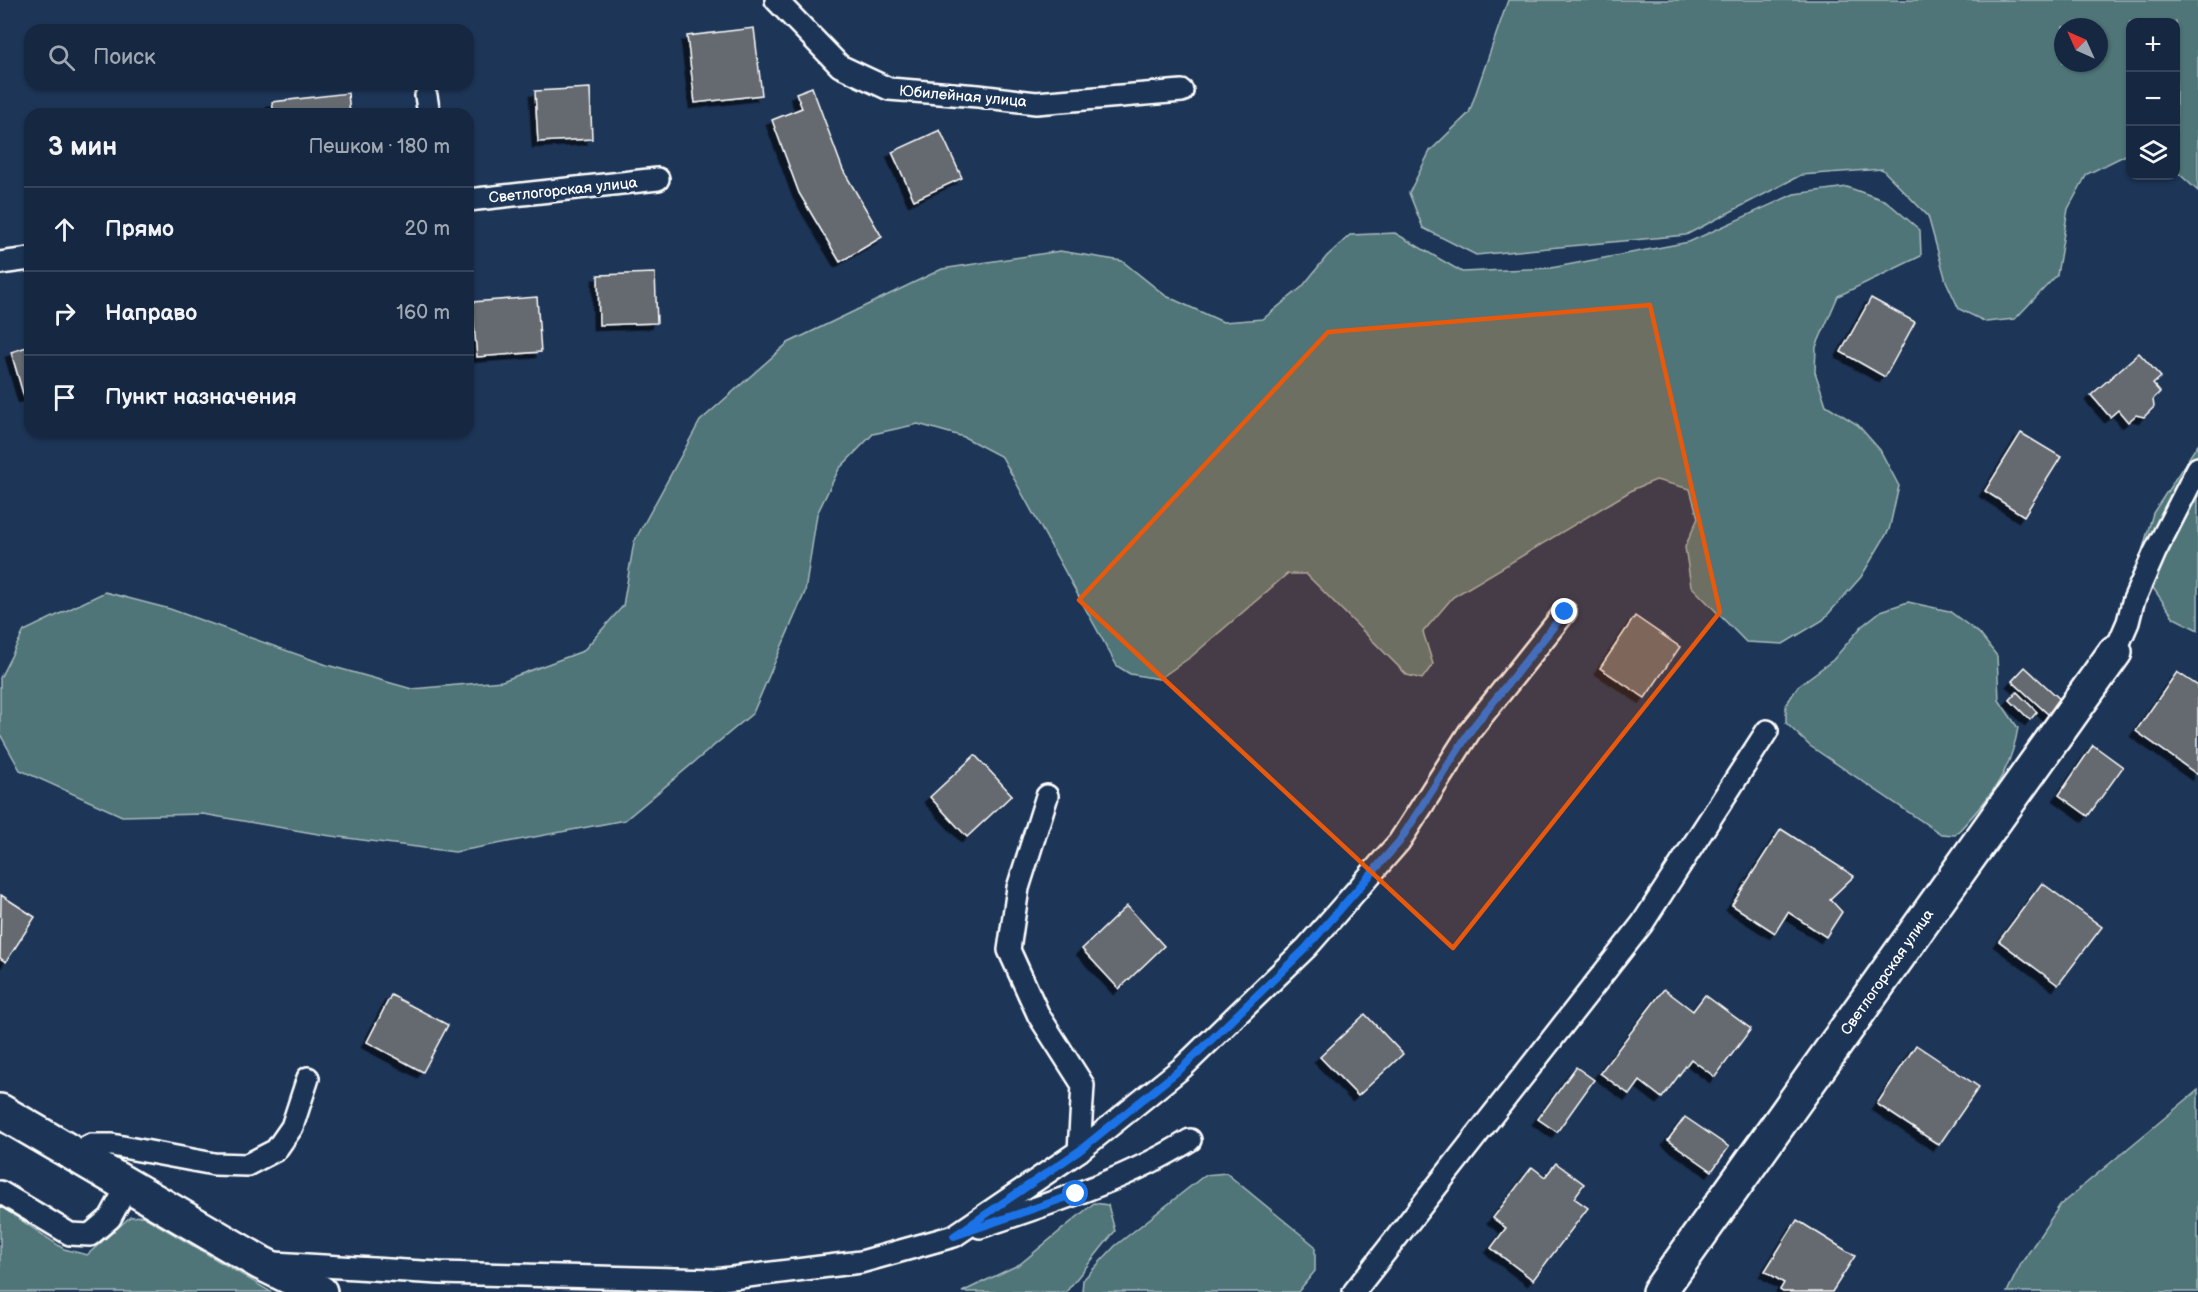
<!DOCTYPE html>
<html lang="ru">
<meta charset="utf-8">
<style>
:root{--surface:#162841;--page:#23344c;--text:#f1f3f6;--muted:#9ea6b1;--line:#35445a}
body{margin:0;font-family:"Balsamiq Sans",sans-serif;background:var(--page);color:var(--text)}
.controls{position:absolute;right:18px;top:18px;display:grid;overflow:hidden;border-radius:12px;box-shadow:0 2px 4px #0004}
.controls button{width:54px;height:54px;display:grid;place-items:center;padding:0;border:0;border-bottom:2px solid var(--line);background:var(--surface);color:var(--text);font:30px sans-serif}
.compass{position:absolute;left:2054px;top:18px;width:54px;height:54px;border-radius:50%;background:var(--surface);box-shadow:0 2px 4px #0004;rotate:315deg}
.stop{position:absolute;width:18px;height:18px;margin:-14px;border:4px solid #1a73e8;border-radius:50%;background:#fff}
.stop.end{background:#1a73e8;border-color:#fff;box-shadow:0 2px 6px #0008}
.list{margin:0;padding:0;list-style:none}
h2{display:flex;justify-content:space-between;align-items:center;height:78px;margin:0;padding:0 24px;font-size:26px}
h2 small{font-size:20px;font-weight:400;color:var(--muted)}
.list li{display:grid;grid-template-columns:39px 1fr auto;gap:18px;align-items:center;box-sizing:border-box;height:84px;padding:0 24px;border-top:2px solid var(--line)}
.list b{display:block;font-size:22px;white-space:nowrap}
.list em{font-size:20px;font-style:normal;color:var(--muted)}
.icon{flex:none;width:33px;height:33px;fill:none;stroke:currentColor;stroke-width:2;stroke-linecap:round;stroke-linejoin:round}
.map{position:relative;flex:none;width:2198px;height:1292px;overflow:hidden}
.search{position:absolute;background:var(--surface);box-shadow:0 2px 4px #0004;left:24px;top:24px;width:450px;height:66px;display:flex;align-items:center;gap:15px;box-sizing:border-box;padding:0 21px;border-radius:18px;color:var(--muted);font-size:22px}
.panel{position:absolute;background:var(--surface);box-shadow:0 2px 4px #0004;left:24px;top:108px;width:450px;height:330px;border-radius:18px}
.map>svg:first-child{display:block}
.green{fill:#4f7578;stroke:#a7babc;stroke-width:1.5;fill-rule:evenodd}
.building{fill:#656a70;stroke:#fff;stroke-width:1.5;filter:url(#shadow)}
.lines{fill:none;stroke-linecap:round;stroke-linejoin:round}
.lane-casing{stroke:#fff;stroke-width:26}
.street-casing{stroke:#fff;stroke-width:38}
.lane{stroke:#1d3557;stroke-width:21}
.street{stroke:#1d3557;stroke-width:33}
.route{stroke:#1a73e8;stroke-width:8}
.marked{fill:#e8590c;fill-opacity:0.2;stroke:#e8590c;stroke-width:4.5;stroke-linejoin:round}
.labels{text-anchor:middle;stroke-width:6;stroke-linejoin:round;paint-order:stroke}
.street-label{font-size:15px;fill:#fff;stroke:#1d3557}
</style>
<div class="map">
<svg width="2198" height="1292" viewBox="0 0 2198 1292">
<defs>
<filter id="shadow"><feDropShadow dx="-5.5" dy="5.5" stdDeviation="0" flood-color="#0009"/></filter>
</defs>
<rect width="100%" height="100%" fill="#1d3557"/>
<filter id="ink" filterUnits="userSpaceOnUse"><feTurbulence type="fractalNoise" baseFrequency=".0167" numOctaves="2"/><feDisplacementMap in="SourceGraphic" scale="12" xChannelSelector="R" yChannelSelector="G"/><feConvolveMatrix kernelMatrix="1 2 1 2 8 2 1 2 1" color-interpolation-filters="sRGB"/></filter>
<g filter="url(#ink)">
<g class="green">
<path d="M1508,0h690v191l-22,-20v-149h-46v131l-43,21 -19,35 -11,66 -42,44 -29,3 -27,-13 -13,-28 -18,-65 -46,-47 -81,6 -115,60 -210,20 -53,-27 -14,-35 21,-42 39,-38zM2063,27h36v36h-36z"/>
<polygon points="1847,187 1886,201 1920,230 1921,256 1838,296 1816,347 1815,372 1826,405 1858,425 1880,450 1899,486 1889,530 1861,577 1823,620 1783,644 1746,642 1691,586 1685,547 1698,518 1690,489 1656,480 1634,489 1453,597 1423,632 1433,664 1422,679 1407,675 1306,574 1287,574 1192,656 1159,679 1130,674 1117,666 1002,457 964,437 918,424 873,434 839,469 817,514 805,592 753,713 625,820 455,852 324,835 203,814 122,816 20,770 0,734 0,678 24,631 105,592 170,609 327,665 412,689 502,681 583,651 623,606 634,542 700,421 788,343 942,269 1060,251 1122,261 1166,296 1223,322 1263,319 1302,287 1327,256 1350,235 1395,233 1462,272 1551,268 1689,242 1794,194"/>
<polygon points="2198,444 2198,630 2174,618 2151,585 2141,555 2153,513"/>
<path d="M1908,602l41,9 31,23 17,22 2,44 19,28c-8,48 -31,73 -63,107l-14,-1 -131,-88 -24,-23v-18l12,-19 35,-26 29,-34 19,-15z"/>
<polygon points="2198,1090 2198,1292 2007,1292 2021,1264 2060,1205"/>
<polygon points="1226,1173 1315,1246 1315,1271 1298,1292 1082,1292 1083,1280 1115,1246 1205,1175"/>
<polygon points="1094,1203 1108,1205 1115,1231 1066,1292 962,1292 1020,1264"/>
<polygon points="0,1208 3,1208 64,1249 87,1255 130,1217 143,1216 271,1292 0,1292"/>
</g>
<g class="building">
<polygon points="754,28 762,95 695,103 687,36"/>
<polygon points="812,87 843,170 882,237 840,262 799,193 772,120 802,108 796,93"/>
<polygon points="590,88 592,139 538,142 535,91"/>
<polygon points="348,93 350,114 274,114 272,102"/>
<polygon points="234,109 234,114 193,114"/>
<polygon points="940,130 962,178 914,200 892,152"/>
<polygon points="655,273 657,323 599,325 598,275"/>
<polygon points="537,297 541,352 477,357 472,302"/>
<polygon points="1871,298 1915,322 1885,377 1841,352"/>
<polygon points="30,346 30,395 24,397 11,352"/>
<polygon points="2139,353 2161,377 2153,384 2160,392 2153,399 2154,407 2144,417 2136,415 2128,422 2118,410 2110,417 2091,395"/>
<polygon points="2021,433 2061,457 2024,516 1985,491"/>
<polygon points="1635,616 1680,647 1645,698 1600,668"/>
<polygon points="2025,667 2062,701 2049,715 2012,681"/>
<polygon points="2177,672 2198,686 2198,775 2136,731"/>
<polygon points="2017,692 2037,712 2030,720 2010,700"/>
<polygon points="2093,745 2123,767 2088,816 2059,795"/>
<polygon points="975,755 1012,795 967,837 930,797"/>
<polygon points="1781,829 1854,876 1830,899 1842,912 1826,937 1788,912 1775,933 1732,905"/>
<polygon points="2042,883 2102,927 2058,985 1999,941"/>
<polygon points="1,895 35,917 6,962 0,958"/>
<polygon points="1127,906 1164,946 1119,989 1082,949"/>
<polygon points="1664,989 1693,1011 1705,995 1751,1029 1715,1077 1691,1059 1662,1098 1640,1081 1630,1095 1600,1073"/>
<polygon points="391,995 448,1025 423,1072 367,1042"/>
<polygon points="1365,1014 1403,1054 1358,1096 1320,1057"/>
<polygon points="1916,1045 1979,1087 1939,1145 1877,1104"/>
<polygon points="1576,1067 1594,1080 1557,1132 1538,1119"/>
<polygon points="1685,1117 1729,1147 1712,1171 1668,1140"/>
<polygon points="1556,1163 1584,1184 1574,1198 1588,1208 1533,1280 1491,1248 1506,1228 1493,1218 1532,1167 1545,1177"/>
<polygon points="1797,1220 1855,1256 1832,1292 1783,1292 1780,1290 1784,1283 1765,1271"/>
</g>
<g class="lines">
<defs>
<g id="lane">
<polyline points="776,0 840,66 889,89 978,96 1036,103 1182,91"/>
<polyline points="426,96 429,114"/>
<polyline points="468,200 658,179"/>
<polyline points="0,263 30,259"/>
<polyline points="2115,652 2128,622 2133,602 2155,552 2198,468"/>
<polyline points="1079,1151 1183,1067 1307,947 1399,842 1470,731 1565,612"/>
<polyline points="74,1154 91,1145 112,1145 214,1164 247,1165 276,1150 292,1127 308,1078"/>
<polyline points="0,1192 70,1234 90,1235 110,1218 128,1185"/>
<path d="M980,1227c71,-24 146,-47 210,-87"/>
<polyline points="274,1263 439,1273 715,1280 861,1262 954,1236 1079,1151 1083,1085 1039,1016 1009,950 1018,888 1047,796"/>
<polyline points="1354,1292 1642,924 1767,731"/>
</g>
<g id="street">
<polyline points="0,1111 261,1263 320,1292"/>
<polyline points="1659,1292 2115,652"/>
</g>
</defs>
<use href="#lane" class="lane-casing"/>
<use href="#street" class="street-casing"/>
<use href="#lane" class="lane"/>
<use href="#street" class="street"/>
</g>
</g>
<g class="lines" filter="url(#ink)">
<polyline class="route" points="1076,1194 954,1236 1079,1151 1183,1067 1307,947 1399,842 1470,731 1565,612"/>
</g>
<path class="marked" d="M1650,305l70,307 -267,336 -374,-348 249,-268z"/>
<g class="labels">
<g class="street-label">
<text transform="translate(963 96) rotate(5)" y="5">Юбилейная улица</text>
<text transform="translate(563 190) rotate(-6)" y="5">Светлогорская улица</text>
<text transform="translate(1887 972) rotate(-55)" y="5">Светлогорская улица</text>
</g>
</g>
</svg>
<div class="controls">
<button>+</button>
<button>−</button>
<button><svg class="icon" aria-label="layers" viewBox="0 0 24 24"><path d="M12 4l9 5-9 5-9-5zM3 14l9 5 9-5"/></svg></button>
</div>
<svg class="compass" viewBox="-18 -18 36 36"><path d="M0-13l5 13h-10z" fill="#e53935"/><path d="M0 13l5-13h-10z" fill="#9ea6b1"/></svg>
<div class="stop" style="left:1076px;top:1194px"></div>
<div class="stop end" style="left:1565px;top:612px"></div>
<div class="search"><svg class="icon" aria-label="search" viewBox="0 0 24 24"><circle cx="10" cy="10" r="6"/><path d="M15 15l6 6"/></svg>Поиск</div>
<section class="panel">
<h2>3 мин<small>Пешком · 180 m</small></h2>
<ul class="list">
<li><svg class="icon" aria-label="ahead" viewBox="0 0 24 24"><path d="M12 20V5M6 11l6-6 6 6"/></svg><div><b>Прямо</b></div><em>20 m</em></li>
<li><svg class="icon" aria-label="right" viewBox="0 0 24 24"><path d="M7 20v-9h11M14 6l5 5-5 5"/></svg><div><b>Направо</b></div><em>160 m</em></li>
<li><svg class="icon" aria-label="arrive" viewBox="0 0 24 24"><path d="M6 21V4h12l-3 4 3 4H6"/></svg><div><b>Пункт назначения</b></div></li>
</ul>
</section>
</div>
